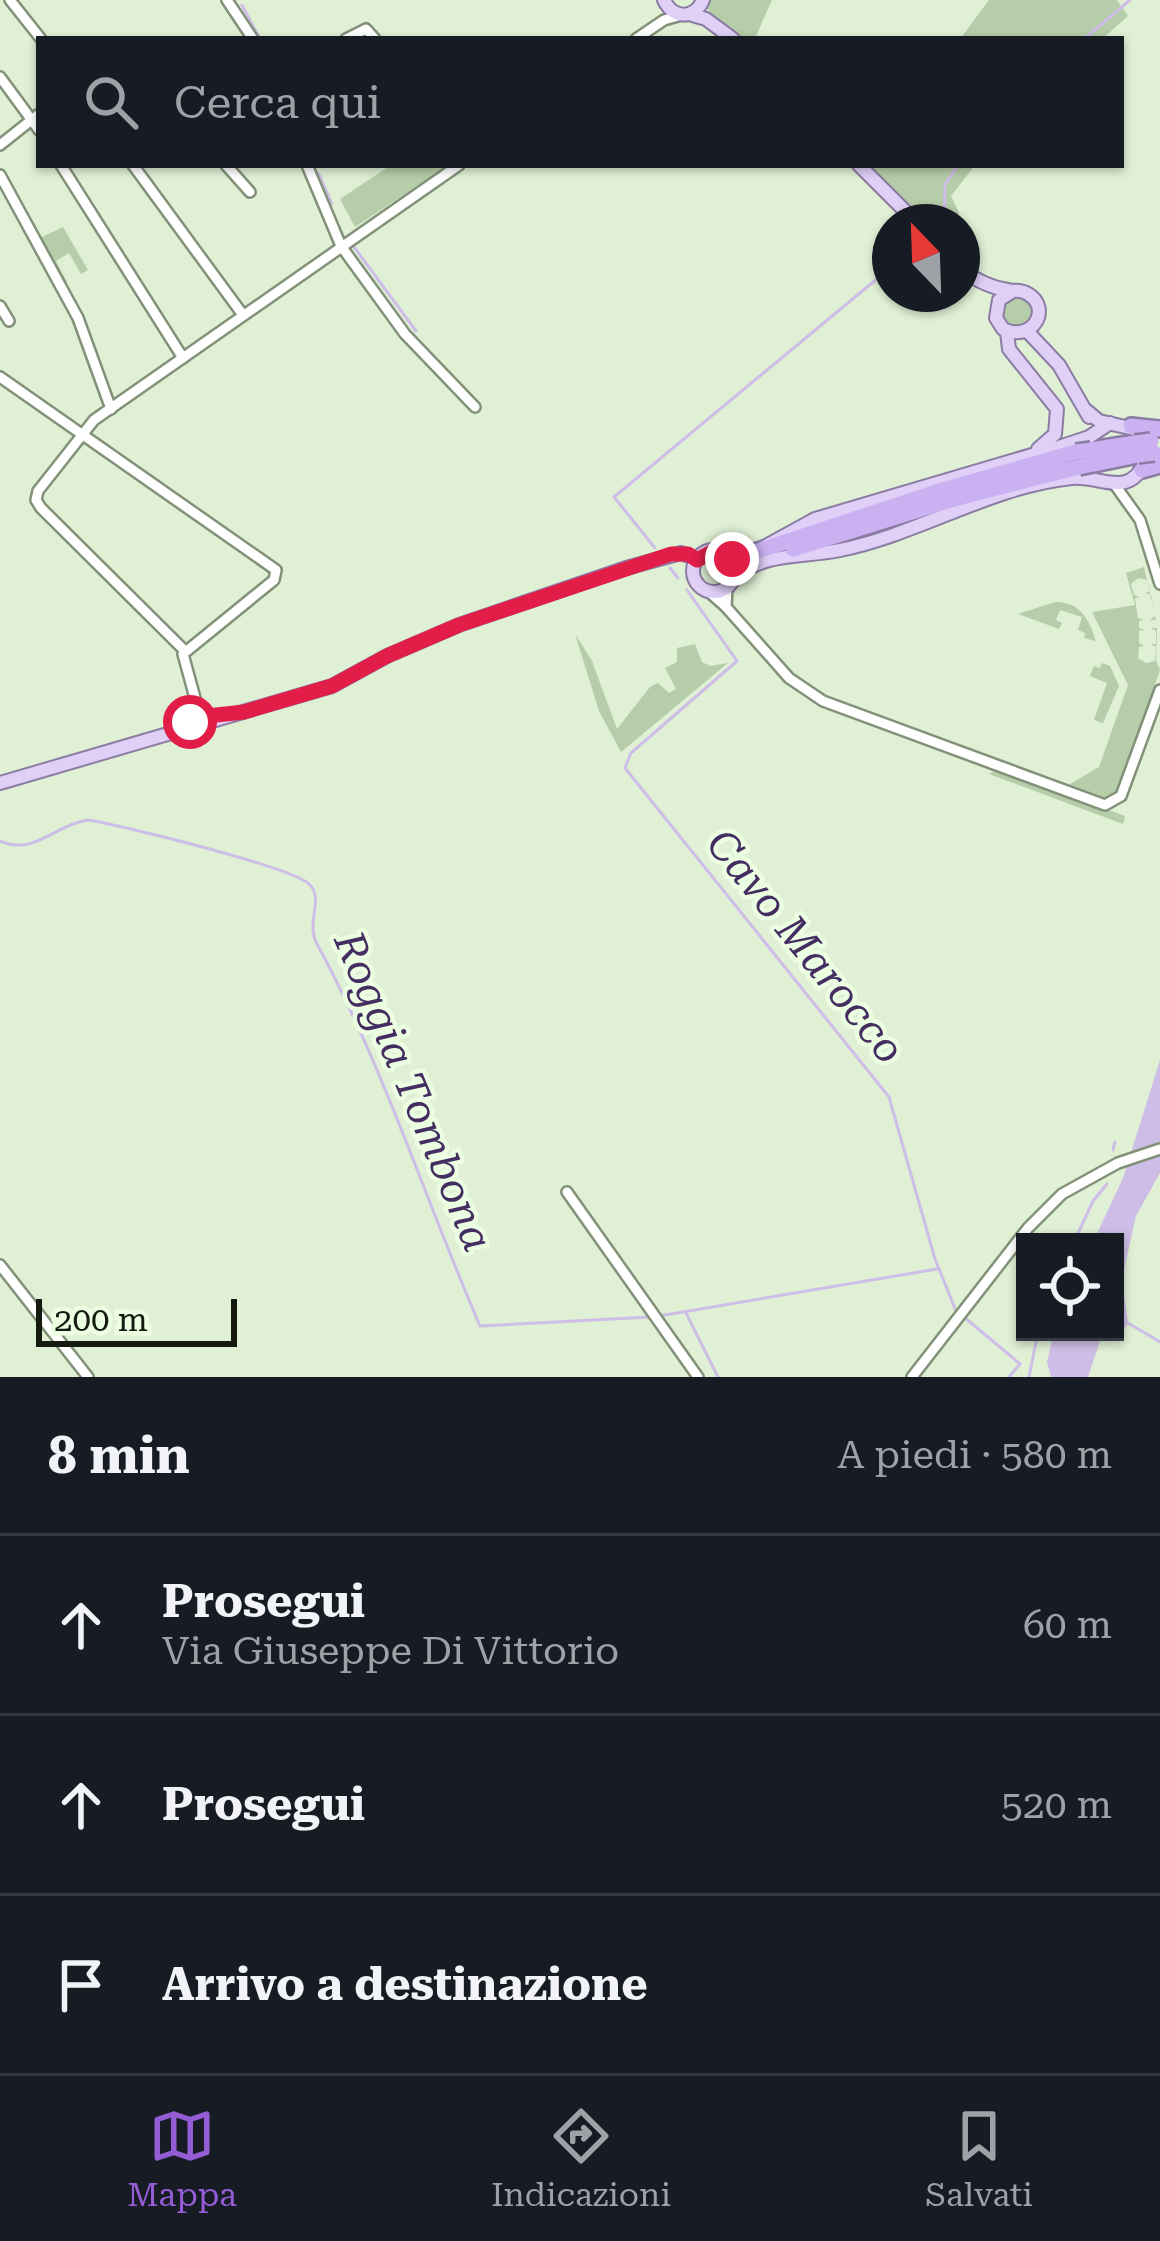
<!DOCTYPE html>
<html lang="it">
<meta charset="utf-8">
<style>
:root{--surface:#171b24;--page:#242831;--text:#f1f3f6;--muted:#9ea1a6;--line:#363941;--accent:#955dd5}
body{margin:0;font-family:"Roboto Serif",serif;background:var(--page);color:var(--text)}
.controls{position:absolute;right:36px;bottom:36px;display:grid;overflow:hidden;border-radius:0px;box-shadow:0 3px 9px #0004}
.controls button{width:108px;height:108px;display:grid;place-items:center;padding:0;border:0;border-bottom:3px solid var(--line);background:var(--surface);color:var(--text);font:60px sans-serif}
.compass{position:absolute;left:872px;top:204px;width:108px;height:108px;border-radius:50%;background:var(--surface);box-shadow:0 3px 9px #0004;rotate:337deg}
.scale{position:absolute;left:36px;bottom:30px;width:201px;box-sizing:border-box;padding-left:12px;border:6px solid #141a10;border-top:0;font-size:33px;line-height:42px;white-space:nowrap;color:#141a10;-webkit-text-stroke:9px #ecfee2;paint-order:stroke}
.stop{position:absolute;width:36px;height:36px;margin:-27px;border:9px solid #e11d48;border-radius:50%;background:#fff}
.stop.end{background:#e11d48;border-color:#fff;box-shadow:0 3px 12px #0008}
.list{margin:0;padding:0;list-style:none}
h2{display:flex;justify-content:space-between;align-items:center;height:156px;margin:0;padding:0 48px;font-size:51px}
h2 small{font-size:39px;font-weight:400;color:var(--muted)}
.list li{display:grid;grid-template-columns:78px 1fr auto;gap:36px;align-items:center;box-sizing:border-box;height:180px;padding:0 48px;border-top:3px solid var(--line)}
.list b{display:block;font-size:45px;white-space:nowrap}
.list p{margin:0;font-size:39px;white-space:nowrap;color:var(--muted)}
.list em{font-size:39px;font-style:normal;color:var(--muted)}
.icon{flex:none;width:66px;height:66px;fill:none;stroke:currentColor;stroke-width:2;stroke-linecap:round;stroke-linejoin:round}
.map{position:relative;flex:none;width:1160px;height:1377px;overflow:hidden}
.search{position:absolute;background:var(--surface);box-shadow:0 3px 9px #0004;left:36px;right:36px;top:36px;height:132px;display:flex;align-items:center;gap:30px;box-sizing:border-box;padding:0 42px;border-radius:0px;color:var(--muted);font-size:45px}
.sheet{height:696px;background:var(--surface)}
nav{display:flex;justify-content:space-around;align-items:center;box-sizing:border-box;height:168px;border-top:3px solid var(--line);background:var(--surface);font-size:33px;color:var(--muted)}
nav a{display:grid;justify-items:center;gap:6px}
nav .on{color:var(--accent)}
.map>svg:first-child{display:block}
.green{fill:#b6cda9}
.water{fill:#cebee7}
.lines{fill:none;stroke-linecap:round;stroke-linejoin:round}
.stream{stroke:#cebee7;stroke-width:3}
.minor-casing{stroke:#829279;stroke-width:14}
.major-casing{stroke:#8b7ca3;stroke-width:16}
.highway-casing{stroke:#8b7ca3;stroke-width:20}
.minor{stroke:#fff;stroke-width:9}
.major{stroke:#e0d0f7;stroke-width:12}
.highway{stroke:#cbb0f2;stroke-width:15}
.highway-bridge-casing{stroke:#8b7ca3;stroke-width:20;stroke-linecap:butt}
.highway-bridge{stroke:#cbb0f2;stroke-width:15}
.route{stroke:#e11d48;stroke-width:15}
.labels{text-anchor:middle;stroke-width:9;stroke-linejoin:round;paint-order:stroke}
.water-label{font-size:42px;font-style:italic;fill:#442e61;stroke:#ecfee2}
</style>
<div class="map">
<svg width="1160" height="1377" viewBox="0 0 1160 1377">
<rect width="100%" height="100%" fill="#dff0d5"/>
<g class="green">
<polygon points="698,0 772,0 756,36 759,39 738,39"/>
<polygon points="989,0 1117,0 1128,16 1102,39 960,39"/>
<polygon points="391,165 449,165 355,227 340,199"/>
<polygon points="866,165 975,165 951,196 959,213 956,222 923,222"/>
<polygon points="63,227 88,270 81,274 69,253 56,261 67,282 63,282 40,238"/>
<circle cx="1017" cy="312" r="15"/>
<polygon points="1144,567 1156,620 1150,620 1155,616 1151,595 1145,593 1150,591 1147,580 1138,578 1131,584 1134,595 1140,597 1135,598 1138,618 1144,620 1139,621 1139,628 1145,630 1139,631 1139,643 1144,646 1139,647 1138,658 1146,663 1155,661 1156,647 1151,644 1156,644 1156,631 1151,628 1157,628 1156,661 1160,670 1116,795 1099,800 1073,789 1070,784 1099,767 1128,685 1092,612 1135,605 1126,573"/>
<path d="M1055,602c25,-1 35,19 41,39l-12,-3 1,-5 -7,-3 4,-13 -22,-7 -4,10 6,3 -3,6 -41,-15z"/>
<polygon points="575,634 592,661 617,729 650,687 658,683 669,693 676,689 665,668 677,662 677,648 695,644 702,662 710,666 728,663 621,752 599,711"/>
<polygon points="1102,663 1110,666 1119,686 1103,723 1094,720 1107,683 1090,676 1094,666 1100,668"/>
<polygon points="998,769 1125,816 1123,824 989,774"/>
</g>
<g class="water">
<polygon points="1160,1060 1160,1173 1136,1216 1122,1279 1128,1323 1120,1335 1115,1322 1115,1242 1093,1242 1123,1178"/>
<polygon points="1054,1332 1103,1332 1088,1377 1051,1377 1047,1362"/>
</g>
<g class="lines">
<g class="stream">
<polyline points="242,5 260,39"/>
<polyline points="1084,39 1130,0"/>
<polyline points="319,174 332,204"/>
<polyline points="944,222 945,185 958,165"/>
<polyline points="354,247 416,331"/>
<polyline points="655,548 614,497 890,268"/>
<polyline points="670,568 678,578"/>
<polyline points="687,590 737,661 631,753 625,768 889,1097 935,1259 956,1311"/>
<path d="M0,841c35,15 54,-16 88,-21 33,5 203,47 221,64 16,15 -4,38 8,60 66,121 108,255 163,382l170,-9"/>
<polyline points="1113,1150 1115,1142"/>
<polyline points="1074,1242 1093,1201 1107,1184"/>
<polyline points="686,1313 718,1377"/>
<polyline points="659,1316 937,1269"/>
<polyline points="964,1317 1020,1364 1009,1377"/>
<polyline points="1128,1323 1160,1342"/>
<polyline points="1029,1377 1038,1332"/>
</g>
<defs>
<g id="minor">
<polyline points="10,0 41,39"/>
<polyline points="227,0 253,39"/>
<polyline points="346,39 366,29 375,39"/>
<polyline points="636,39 664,20 678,16"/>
<polyline points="0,77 39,130"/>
<polyline points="0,145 39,114"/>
<polyline points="61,165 183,358"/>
<polyline points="133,165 243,315"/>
<polyline points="226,165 250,192"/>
<polyline points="307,165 341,246 405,334 475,407"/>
<polyline points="0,175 78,318 111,409"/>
<polyline points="0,306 9,321"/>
<polyline points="0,377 276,570 274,580 183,654 198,709 207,716 215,715"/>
<polyline points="1115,485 1140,520 1160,584"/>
<polyline points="709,592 726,607 727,588"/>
<polyline points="726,607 789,678 823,701 1105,805 1121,796 1160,690"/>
<polyline points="185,651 41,508 36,500 38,491 94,420 459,165"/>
<polyline points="567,1192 698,1377"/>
<polyline points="0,1265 88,1377"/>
<polyline points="912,1377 1028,1228 1062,1194 1118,1163 1160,1149"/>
</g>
<g id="major">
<path d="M664,0c9,19 30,20 39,0"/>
<polyline points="689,14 706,19 733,39"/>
<polyline points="859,165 916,222"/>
<path d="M962,270c14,10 29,18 46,20 8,2 12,-1 20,4 24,14 5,49 -25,35l-7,-11 3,-18 14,-9"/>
<polyline points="1027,331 1059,365 1089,417"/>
<polyline points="1007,332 1009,349 1057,409 1055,434 1038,449"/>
<polyline points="1087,411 1099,421 1134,429"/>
<circle cx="714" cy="571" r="21"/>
<polyline points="732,559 755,552 815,519 1059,447 1089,437 1110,423"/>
<path d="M734,578c33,-27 67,-20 106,-28 79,-16 152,-64 232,-72 29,-3 55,21 73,-15"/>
<polyline points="0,783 332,686 387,656 459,625 626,568 681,553 697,559"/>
</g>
<g id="highway">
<polyline points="1131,426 1160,429"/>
<polyline points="1091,450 1135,443"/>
<polyline points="1094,464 1138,455"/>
<polyline points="1142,470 1160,465"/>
<polyline points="793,549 954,499 1079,467"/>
<polyline points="755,552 936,492 1076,452"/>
</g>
</defs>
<use href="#minor" class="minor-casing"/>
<use href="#major" class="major-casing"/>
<use href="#highway" class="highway-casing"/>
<use href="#minor" class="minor"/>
<use href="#major" class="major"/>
<use href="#highway" class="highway"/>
<defs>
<g id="highway-bridge">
<polyline points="1135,443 1151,441"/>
<polyline points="1076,452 1091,450"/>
<polyline points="1138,455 1154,453"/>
<polyline points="1079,467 1094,464"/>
</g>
</defs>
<use href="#highway-bridge" class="highway-bridge-casing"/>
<use href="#highway-bridge" class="highway-bridge"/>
</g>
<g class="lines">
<polyline class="route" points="190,722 197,709 207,716 244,712 332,686 387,656 459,625 671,554 688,554 697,560 716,550 732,559"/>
</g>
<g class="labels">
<g class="water-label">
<text transform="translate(806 946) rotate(51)" y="15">Cavo Marocco</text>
<text transform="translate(414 1091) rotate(67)" y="15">Roggia Tombona</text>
</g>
</g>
</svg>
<div class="controls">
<button><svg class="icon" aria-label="locate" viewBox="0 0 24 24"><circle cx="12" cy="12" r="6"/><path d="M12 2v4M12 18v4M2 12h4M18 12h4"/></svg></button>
</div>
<svg class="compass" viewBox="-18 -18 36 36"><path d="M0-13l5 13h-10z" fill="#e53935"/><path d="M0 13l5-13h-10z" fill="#9ea1a6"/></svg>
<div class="scale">200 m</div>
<div class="stop" style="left:190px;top:722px"></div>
<div class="stop end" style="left:732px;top:559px"></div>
<div class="search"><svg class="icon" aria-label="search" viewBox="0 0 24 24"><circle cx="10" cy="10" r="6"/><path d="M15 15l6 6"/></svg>Cerca qui</div>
</div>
<section class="sheet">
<h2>8 min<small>A piedi · 580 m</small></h2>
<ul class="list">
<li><svg class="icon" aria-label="ahead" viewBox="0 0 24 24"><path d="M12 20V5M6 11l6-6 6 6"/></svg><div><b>Prosegui</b><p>Via Giuseppe Di Vittorio</p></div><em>60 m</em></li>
<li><svg class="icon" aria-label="ahead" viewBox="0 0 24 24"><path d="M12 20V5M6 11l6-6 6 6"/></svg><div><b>Prosegui</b></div><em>520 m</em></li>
<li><svg class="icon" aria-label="arrive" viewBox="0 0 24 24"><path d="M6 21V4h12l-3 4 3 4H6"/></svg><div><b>Arrivo a destinazione</b></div></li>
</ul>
</section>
<nav>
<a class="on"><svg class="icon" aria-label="map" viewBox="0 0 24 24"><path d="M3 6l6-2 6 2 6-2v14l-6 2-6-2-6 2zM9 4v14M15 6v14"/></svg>Mappa</a>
<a><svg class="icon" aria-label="directions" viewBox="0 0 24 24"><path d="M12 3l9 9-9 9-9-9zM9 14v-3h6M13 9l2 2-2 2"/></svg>Indicazioni</a>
<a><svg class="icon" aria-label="saved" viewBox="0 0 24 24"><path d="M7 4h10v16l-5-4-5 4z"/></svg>Salvati</a>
</nav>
